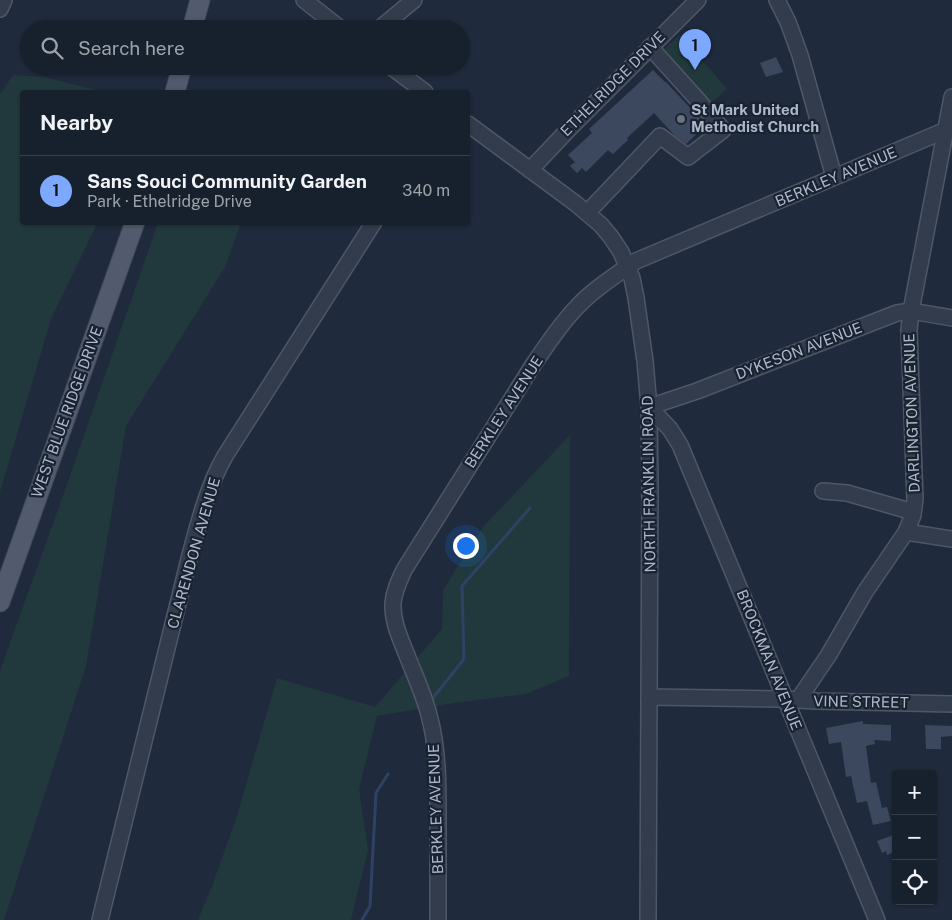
<!DOCTYPE html>
<meta charset="utf-8">
<style>
:root{--surface:#17202d;--page:#242d39;--text:#f1f3f6;--muted:#9ea3aa;--line:#363e49;--accent:#7da8ff}
body{margin:0;font-family:"Public Sans",sans-serif;background:var(--page);color:var(--text)}
.controls{position:absolute;right:15px;bottom:15px;display:grid;overflow:hidden;border-radius:5px;box-shadow:0 1px 4px #0004}
.controls button{width:45px;height:45px;display:grid;place-items:center;padding:0;border:0;border-bottom:1px solid var(--line);background:var(--surface);color:var(--text);font:25px sans-serif}
.you{position:absolute;left:465px;top:545px;width:18px;height:18px;margin:-12px;border:4px solid #fff;border-radius:50%;background:#1a73e8;box-shadow:0 0 0 8px #1a73e833}
.badge{display:grid;place-items:center;width:32px;height:32px;border-radius:50%;background:var(--accent);color:#111;font-size:16px;font-weight:700}
.pin{position:absolute;translate:-50% -41px;filter:drop-shadow(0 1px 2px #0008)}
.pin::after{content:'';position:absolute;top:26px;width:18px;height:15px;background:inherit;clip-path:polygon(0 0,100% 0,50% 100%)}
.list{margin:0;padding:0;list-style:none}
h2{display:flex;justify-content:space-between;align-items:center;height:65px;margin:0;padding:0 20px;font-size:21px}
h2 small{font-size:16px;font-weight:400;color:var(--muted)}
.list li{display:grid;grid-template-columns:32px 1fr auto;gap:15px;align-items:center;box-sizing:border-box;height:70px;padding:0 20px;border-top:1px solid var(--line)}
.list b{display:block;font-size:19px;white-space:nowrap}
.list p{margin:0;font-size:16px;white-space:nowrap;color:var(--muted)}
.list em{font-size:16px;font-style:normal;color:var(--muted)}
.icon{flex:none;width:28px;height:28px;fill:none;stroke:currentColor;stroke-width:2;stroke-linecap:round;stroke-linejoin:round}
.map{position:relative;flex:none;width:952px;height:920px;overflow:hidden}
.search{position:absolute;background:var(--surface);box-shadow:0 1px 4px #0004;left:20px;top:20px;width:450px;height:55px;display:flex;align-items:center;gap:12px;box-sizing:border-box;padding:0 18px;border-radius:28px;color:var(--muted);font-size:19px}
.panel{position:absolute;background:var(--surface);box-shadow:0 1px 4px #0004;left:20px;top:90px;width:450px;height:135px;border-radius:5px}
.map>svg:first-child{display:block}
.green{fill:#21393d}
.lines{fill:none;stroke-linecap:round;stroke-linejoin:round}
.stream{stroke:#2f4264;stroke-width:3}
.building{fill:#3b485d}
.minor-casing{stroke:#4e5767;stroke-width:18}
.major-casing{stroke:#3d4656;stroke-width:21}
.minor{stroke:#333c4c;stroke-width:15}
.major{stroke:#515b6d;stroke-width:19}
.worship-dot{fill:#6b7280;stroke:#192231;stroke-width:2}
.labels{text-anchor:middle;stroke-width:4.5;stroke-linejoin:round;paint-order:stroke}
.street-label{font-size:15px;fill:#aeb7c9;stroke:#192231}
.poi-label{font-size:15px;font-weight:bold;fill:#aeb7c9;stroke:#192231;text-anchor:start}
</style>
<div class="map">
<svg width="952" height="920" viewBox="0 0 952 920">
<rect width="100%" height="100%" fill="#1f2a3c"/>
<g class="green">
<polygon points="680,35 727,89 710,104 663,50"/>
<polygon points="13,75 44,77 104,92 22,92 22,222 97,223 95,228 51,319 0,492 0,94"/>
<polygon points="158,223 241,223 225,267 126,426 86,666 4,920 0,920 0,671 65,490"/>
<polygon points="570,435 569,676 526,694 453,703 377,716 359,789 368,850 351,920 198,920 212,886 237,816 277,678 375,707 442,629 443,590 483,527"/>
</g>
<g class="lines">
<g class="stream">
<polyline points="433,698 464,659 462,586 530,508"/>
<polyline points="362,920 370,906 376,793 388,774"/>
</g>
</g>
<g class="building">
<polygon points="776,57 783,72 766,77 760,63"/>
<polygon points="653,70 665,82 666,82 706,125 686,144 675,136 654,113 627,138 628,140 613,154 608,150 586,172 582,168 577,173 570,166 575,162 568,155 592,133 589,129"/>
<polygon points="863,721 863,724 891,725 891,741 874,740 875,744 866,746 871,783 876,782 882,808 887,807 891,821 873,825 867,801 857,803 851,776 846,777 841,742 829,744 826,728"/>
<polygon points="925,725 952,726 952,736 941,737 941,749 926,749"/>
<polygon points="896,834 896,851 887,855 886,851 882,853 877,841"/>
</g>
<g class="lines">
<defs>
<g id="minor">
<polyline points="304,0 341,29"/>
<polyline points="777,0 788,22 800,55 834,177"/>
<polyline points="0,9 4,0"/>
<polyline points="379,29 414,0"/>
<polyline points="390,66 425,92"/>
<polyline points="468,124 575,203 601,225 611,237 621,252 632,278 636,298 645,361 649,407 650,485 648,920"/>
<polyline points="530,170 567,131 698,0"/>
<polyline points="587,213 660,136 688,157 723,130 697,99 650,47"/>
<polyline points="823,491 847,493 913,512"/>
<polyline points="906,532 952,539"/>
<polyline points="649,697 785,699 815,701 952,704"/>
<polyline points="798,700 828,656 865,592 906,532 913,515 915,499 909,330 911,311 952,97"/>
<path d="M100,920l91,-369c9,-33 17,-65 34,-95l149,-234"/>
<path d="M438,920c0,-34 0,-69 0,-103 0,-35 0,-69 -9,-102 -5,-20 -14,-39 -21,-57 -7,-18 -16,-36 -15,-55 1,-12 6,-22 11,-33l129,-205c14,-20 27,-41 45,-59 17,-18 38,-31 58,-45l310,-131 6,-1"/>
<polyline points="877,920 680,445 670,429 649,407 697,391 897,313 911,311 952,318"/>
</g>
<g id="major">
<polyline points="192,29 200,0"/>
<polyline points="175,92 182,66"/>
<polyline points="0,602 135,222"/>
</g>
</defs>
<use href="#minor" class="minor-casing"/>
<use href="#major" class="major-casing"/>
<use href="#minor" class="minor"/>
<use href="#major" class="major"/>
</g>
<circle class="worship-dot" cx="681" cy="119" r="5"/>
<g class="labels">
<g class="street-label">
<text transform="translate(613 84) rotate(-45)" y="5">ETHELRIDGE DRIVE</text>
<text transform="translate(836 177) rotate(-23)" y="5">BERKLEY AVENUE</text>
<text transform="translate(799 351) rotate(-21)" y="5">DYKESON AVENUE</text>
<text transform="translate(67 412) rotate(-70)" y="5">WEST BLUE RIDGE DRIVE</text>
<text transform="translate(504 412) rotate(-57)" y="5">BERKLEY AVENUE</text>
<text transform="translate(912 413) rotate(-92)" y="5">DARLINGTON AVENUE</text>
<text transform="translate(649 484) rotate(-91)" y="5">NORTH FRANKLIN ROAD</text>
<text transform="translate(194 553) rotate(-74)" y="5">CLARENDON AVENUE</text>
<text transform="translate(769 660) rotate(68)" y="5">BROCKMAN AVENUE</text>
<text transform="translate(861 702) rotate(1)" y="5">VINE STREET</text>
<text transform="translate(436 809) rotate(-92)" y="5">BERKLEY AVENUE</text>
</g>
<g class="poi-label">
<text x="691" y="115">St Mark United<tspan x="691" dy="17">Methodist Church</tspan></text>
</g>
</g>
</svg>
<div class="controls">
<button>+</button>
<button>−</button>
<button><svg class="icon" aria-label="locate" viewBox="0 0 24 24"><circle cx="12" cy="12" r="6"/><path d="M12 2v4M12 18v4M2 12h4M18 12h4"/></svg></button>
</div>
<div class="you"></div>
<div class="pin badge" style="left:695px;top:70px">1</div>
<div class="search"><svg class="icon" aria-label="search" viewBox="0 0 24 24"><circle cx="10" cy="10" r="6"/><path d="M15 15l6 6"/></svg>Search here</div>
<section class="panel">
<h2>Nearby<small></small></h2>
<ul class="list">
<li><span class="badge">1</span><div><b>Sans Souci Community Garden</b><p>Park · Ethelridge Drive</p></div><em>340 m</em></li>
</ul>
</section>
</div>
